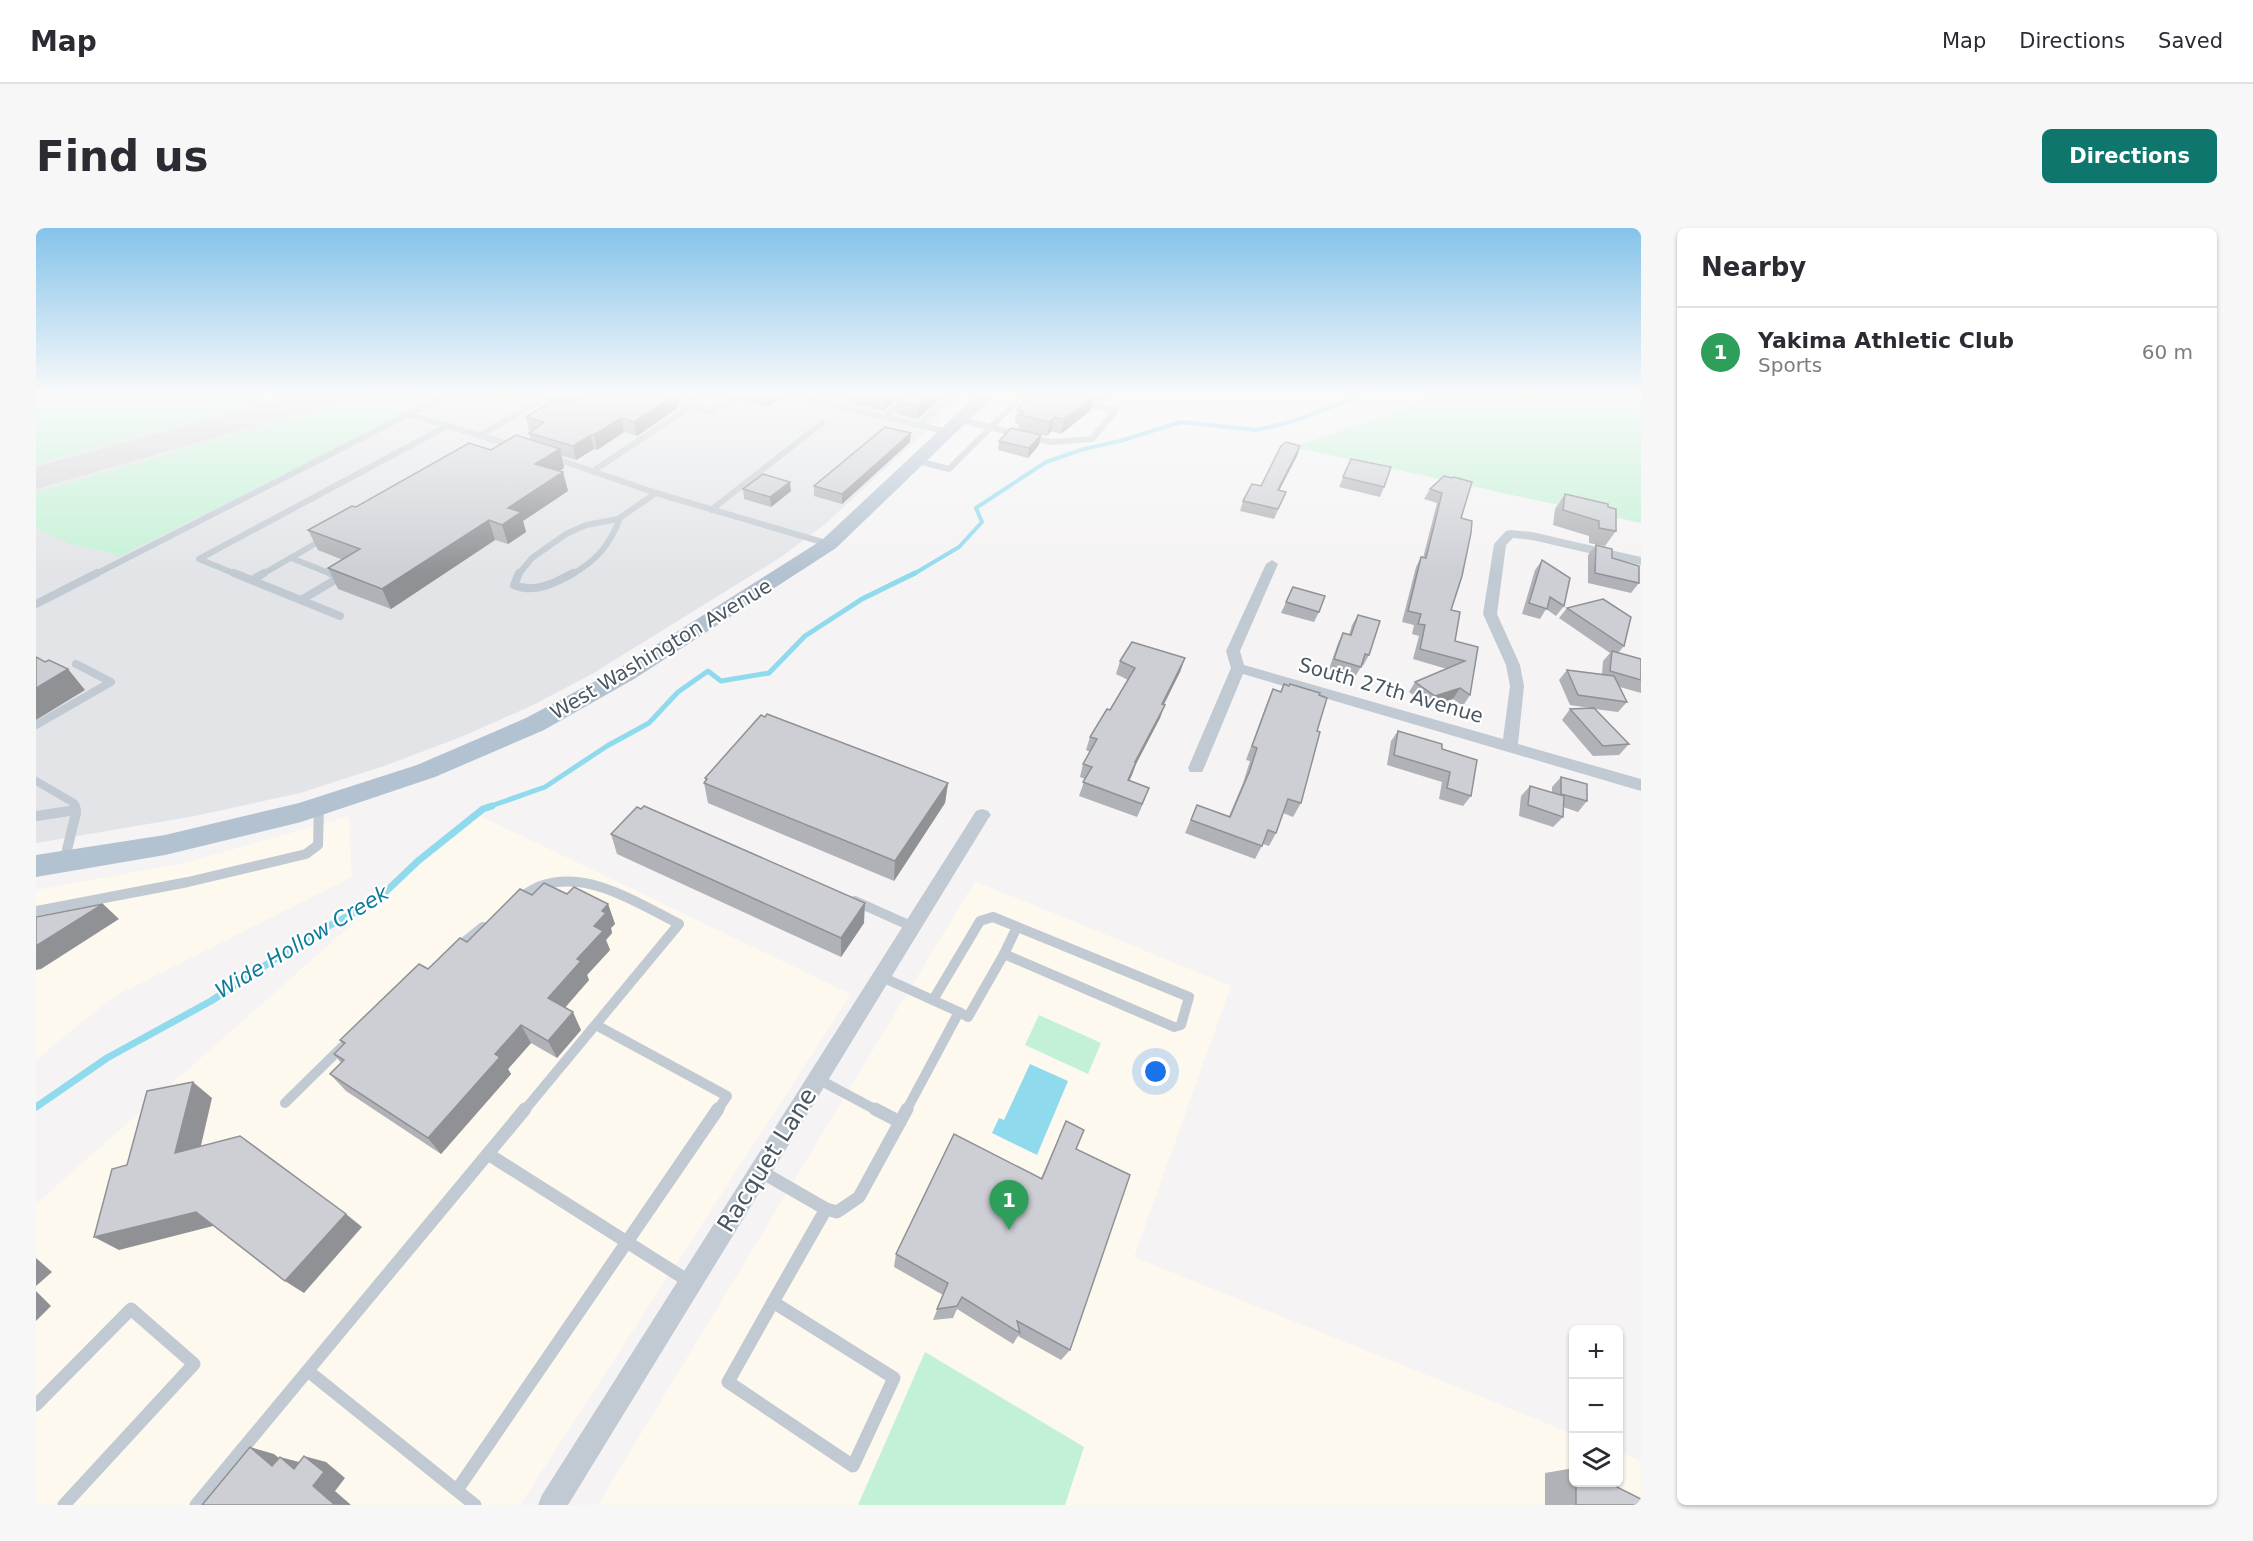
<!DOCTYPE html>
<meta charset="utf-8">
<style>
:root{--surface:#fff;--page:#f7f7f7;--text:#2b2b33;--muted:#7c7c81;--line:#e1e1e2;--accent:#0f766e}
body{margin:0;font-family:"DejaVu Sans",sans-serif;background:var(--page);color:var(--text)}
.controls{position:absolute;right:18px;bottom:18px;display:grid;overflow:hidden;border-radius:9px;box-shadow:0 2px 4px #0004}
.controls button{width:54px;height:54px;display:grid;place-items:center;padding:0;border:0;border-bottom:2px solid var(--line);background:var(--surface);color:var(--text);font:30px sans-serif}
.you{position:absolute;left:1120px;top:844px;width:21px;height:21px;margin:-15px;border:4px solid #fff;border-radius:50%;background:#1a73e8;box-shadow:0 0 0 9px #1a73e833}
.badge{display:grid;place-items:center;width:39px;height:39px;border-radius:50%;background:var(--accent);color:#fff;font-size:20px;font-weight:700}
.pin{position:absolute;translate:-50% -50px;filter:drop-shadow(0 2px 3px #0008)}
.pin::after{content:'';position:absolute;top:32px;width:21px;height:18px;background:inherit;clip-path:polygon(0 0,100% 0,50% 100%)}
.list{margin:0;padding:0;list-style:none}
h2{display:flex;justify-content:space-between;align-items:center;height:78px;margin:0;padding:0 24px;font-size:26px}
h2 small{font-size:20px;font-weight:400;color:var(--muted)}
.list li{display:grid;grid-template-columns:39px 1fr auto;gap:18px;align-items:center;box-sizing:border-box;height:90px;padding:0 24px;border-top:2px solid var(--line)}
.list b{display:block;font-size:22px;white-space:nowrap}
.list p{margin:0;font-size:20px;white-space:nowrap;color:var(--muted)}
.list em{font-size:20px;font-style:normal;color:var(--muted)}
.icon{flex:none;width:33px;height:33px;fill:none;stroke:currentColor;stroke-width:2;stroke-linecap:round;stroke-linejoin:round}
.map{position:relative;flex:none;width:1605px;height:1277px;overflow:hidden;border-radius:9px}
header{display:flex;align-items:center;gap:36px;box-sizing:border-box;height:84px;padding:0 30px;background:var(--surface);border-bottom:2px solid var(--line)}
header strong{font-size:28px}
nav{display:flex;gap:33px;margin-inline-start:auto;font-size:21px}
.intro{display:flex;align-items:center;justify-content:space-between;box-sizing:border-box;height:144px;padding:0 36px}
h1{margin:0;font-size:42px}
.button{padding:15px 27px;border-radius:9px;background:var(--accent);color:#fff;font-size:21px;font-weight:700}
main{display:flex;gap:36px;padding:0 36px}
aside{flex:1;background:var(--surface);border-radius:9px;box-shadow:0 2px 4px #0004}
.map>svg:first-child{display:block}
.commercial{fill:#fdf9ef}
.airport{fill:#e2e4e7}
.green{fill:#c3f1d5}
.water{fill:#90daee}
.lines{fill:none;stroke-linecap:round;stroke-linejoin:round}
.stream-far2{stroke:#90daee;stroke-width:4}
.stream-far1{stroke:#90daee;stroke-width:5}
.stream{stroke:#90daee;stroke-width:7}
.taxiway{fill:#d5d6d8;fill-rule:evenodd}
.service-far3{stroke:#c1cad2;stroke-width:6}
.service-far2{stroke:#c1cad2;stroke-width:8}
.service-far1{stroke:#c1cad2;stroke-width:10}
.service{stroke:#c1cad2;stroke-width:13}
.minor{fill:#c1cad2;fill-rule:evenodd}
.primary{fill:#b3c2d1;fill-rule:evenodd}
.wall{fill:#b0b2b7}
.shaded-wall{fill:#909195}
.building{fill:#cdcfd5;stroke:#909195;stroke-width:1.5}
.labels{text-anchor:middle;stroke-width:4.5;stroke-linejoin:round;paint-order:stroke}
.street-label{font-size:20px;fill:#4a5661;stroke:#fff}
.water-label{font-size:21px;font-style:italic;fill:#0c7c9b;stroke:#fff}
.near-street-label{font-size:24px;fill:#4a5661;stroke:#fff}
</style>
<header>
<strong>Map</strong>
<nav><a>Map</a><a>Directions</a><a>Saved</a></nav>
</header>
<div class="intro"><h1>Find us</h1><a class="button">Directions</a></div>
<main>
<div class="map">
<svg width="1605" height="1277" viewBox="0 0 1605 1277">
<rect width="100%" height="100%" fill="#f5f3f3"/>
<g class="commercial">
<polygon points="440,586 815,766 484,1277 0,1277 0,976"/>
<polygon points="313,588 316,649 77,769 0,832 0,662 152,634"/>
<polygon points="939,653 1195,758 1098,1029 1537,1206 1538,1254 1582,1254 1583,1224 1605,1233 1605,1277 562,1277"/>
</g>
<polygon class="airport" points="0,167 929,167 789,296 745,329 556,446 495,478 425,509 348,538 264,565 159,588 0,615"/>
<g class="green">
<polygon points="43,167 250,167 0,236 0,178"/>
<polygon points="336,167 386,167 367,176 361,183 369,186 82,329 72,324 35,316 0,300 0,264"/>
<polygon points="1386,167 1605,167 1605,295 1257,219 1360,185"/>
<polygon points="1003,787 1065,815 1052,846 989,817"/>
<polygon points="889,1124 1048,1219 1029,1277 822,1277"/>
</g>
<polygon class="water" points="994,836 1032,853 1001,927 956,905 963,890 968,892"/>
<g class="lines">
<polyline class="stream-far2" points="876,347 923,319 946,294 940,280 1010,234 1048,221 1084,213 1145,194 1220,202 1251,195 1328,167"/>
<polyline class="stream-far1" points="452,579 509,559 571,518 613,495 642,464 672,443 685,453 733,445 769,408 826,371 879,345"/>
<polyline class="stream" points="0,879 71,830 175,773 274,708 340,673 382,633 447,581 456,578"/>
<polygon class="taxiway" points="258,167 308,167 304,174 0,261 0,239"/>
<g class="service-far3">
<polyline points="771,167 768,170 912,204"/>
<polyline points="630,171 677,184 702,167"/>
<polyline points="506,172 554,170"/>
<polyline points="803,178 817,167"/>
<polyline points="372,186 479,218"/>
<polyline points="848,189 873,167"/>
<polyline points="924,192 1015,214 1056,211 1080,182 1045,175"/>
<polyline points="882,197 916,167"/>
<polyline points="444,207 509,170"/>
<polyline points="515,229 620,265 793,316"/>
<polyline points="882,233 913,241 987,167"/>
<polyline points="557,243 655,178"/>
<polyline points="675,282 786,195"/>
<polyline points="255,330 298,347"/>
<polyline points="58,347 410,167"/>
<polyline points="202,347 163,331 411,198"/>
<polyline points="225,347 289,310"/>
<polyline points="482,347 496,330 530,306 550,297 582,291 620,265"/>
<path d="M535,347c25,-14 39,-30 49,-57"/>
</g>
<g class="service-far2">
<polyline points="198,345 304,388"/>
<path d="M483,345l-5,12c20,9 41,-2 59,-12"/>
<polyline points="216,352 228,345"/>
<polyline points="265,372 304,349 294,345"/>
<polyline points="0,376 61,345"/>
<polyline points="0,497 75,454 40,436"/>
<polyline points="0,553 38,575 39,579"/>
</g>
<g class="service-far1">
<polyline points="0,588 40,582"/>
<polyline points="28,634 40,585 39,578"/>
<path d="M482,671c6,-4 13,-9 20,-12 48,-19 100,16 141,37l-155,187"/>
<polyline points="819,673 877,699"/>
<polyline points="0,683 152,654 270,626 282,617 283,578"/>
<polyline points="421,720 447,699"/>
<polyline points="968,726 981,699"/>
<polyline points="846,749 923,784 870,883"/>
<polyline points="897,772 944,693 957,689 1153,769 1145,797 1138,799 968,726 932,789 923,784"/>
<polyline points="560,797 691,868 681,883"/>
<polyline points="782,851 842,883"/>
<polyline points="249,875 306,819"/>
</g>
<g class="service">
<polyline points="864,894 871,881"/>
<polyline points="452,926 654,1054"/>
<polyline points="724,943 790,981 801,984 823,969 864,894 839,881"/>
<polygon points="737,1074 858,1150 817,1238 692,1154"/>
<polyline points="737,1074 790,981"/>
<polyline points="272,1143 439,1277"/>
<polyline points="0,1177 95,1081 158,1136 28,1277"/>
<polyline points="421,1262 682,881"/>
<polyline points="160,1277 489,881"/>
</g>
<g class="minor">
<polygon points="1474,302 1496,304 1605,329 1605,337 1496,312 1477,310 1470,317 1461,386 1484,437 1488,458 1482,516 1605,551 1605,563 1207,446 1168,540 1166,544 1154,544 1152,540 1195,440 1190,423 1230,336 1236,332 1242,336 1204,423 1208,437 1467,511 1474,458 1470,437 1447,386 1458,316 1470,303"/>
<polygon points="946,581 952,583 955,587 952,591 532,1277 502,1277 506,1267 940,583"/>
</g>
<polygon class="primary" points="941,167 959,167 800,320 598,451 508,502 399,549 265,594 129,627 0,649 0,627 129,607 263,575 381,537 490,490 582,441 786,312"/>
</g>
<g class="wall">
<polygon points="547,167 664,167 656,173 641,169 642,180 601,208 588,204 561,222 558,221 540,232 526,228 528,240 524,243 527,244 532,263 487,293 490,304 472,316 459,312 355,381 302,361 292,340 307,332 282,322 272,302 455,222 495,212 493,205 495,203 493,203 490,189 532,176"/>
<polygon points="704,167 748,167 732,179 704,172"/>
<polygon points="785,167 809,167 803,171"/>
<polygon points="816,167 865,167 847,183 816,175"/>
<polygon points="909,167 881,191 860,186 861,173"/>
<polygon points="995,167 1071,167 1066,174 1057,172 1055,182 1025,206 1015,203 1011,208 982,201 983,196 979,195 981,181"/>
<polygon points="1005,207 1003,217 992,230 962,222 963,213"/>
<polygon points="874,214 806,276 778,268 778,258"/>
<polygon points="1264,218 1261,228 1243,263 1250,264 1238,291 1204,283 1207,273 1225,258"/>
<polygon points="1315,231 1348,259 1344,269 1303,259"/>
<polygon points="1408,248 1425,290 1415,382 1419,413 1442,419 1434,467 1427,478 1417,471 1393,478 1373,464 1379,454 1411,441 1377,431 1383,408 1376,406 1378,397 1366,394 1380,339 1385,329 1387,330 1401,275 1388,271 1394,261"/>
<polygon points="707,261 755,263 735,279 708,271"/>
<polygon points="1529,266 1572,279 1580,303 1569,318 1553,315 1553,308 1517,297 1519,281"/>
<polygon points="1560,317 1603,355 1595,365 1552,355 1552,327"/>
<polygon points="1506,332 1528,378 1520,388 1510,381 1504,391 1486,386 1499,342"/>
<polygon points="1257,359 1283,384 1278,394 1245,385"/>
<polygon points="1531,380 1588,418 1582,425 1605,431 1605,465 1584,459 1591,474 1582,484 1559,481 1593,516 1583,527 1557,528 1526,492 1534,481 1554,480 1534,477 1523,452 1531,442 1566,446 1567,433 1574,425 1523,390"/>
<polygon points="1322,387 1333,427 1327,438 1326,437 1319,449 1293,441 1302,415 1307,405 1313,407 1316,397"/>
<polygon points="1149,430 1144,444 1128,477 1124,490 1100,536 1093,553 1113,560 1101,589 1043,568 1049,551 1044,549 1047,536 1054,524 1050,522 1054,509 1074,482 1092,452 1080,446 1084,433"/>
<polygon points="1248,456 1283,467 1281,503 1265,575 1257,589 1247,585 1240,605 1233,618 1227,616 1219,631 1149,605 1161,577 1193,588 1207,555 1214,533 1210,532 1231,475 1237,461 1244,464"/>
<polygon points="1362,503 1406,521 1435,568 1427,578 1403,571 1406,554 1351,537 1355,513"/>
<polygon points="1525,549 1551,573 1542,584 1527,579 1527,589 1517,599 1483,588 1485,568 1494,558 1516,565 1516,559"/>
<polygon points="669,550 912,555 909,575 858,653 672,575 668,555 669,553"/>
<polygon points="575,606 828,695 805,729 581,626"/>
<polygon points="496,667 572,676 579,696 575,700 576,705 570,712 574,722 551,747 553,752 529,779 545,802 521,830 495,815 472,841 475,846 405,926 310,863 294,846 305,835 298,826 307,817 304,812 392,741"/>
<polygon points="1030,893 1040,921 1034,1122 1025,1132 982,1108 977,1116 921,1081 917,1090 897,1092 907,1067 858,1039 860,1026 1005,950"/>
<polygon points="1538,1240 1538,1254 1571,1254 1605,1277 1509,1277 1509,1245"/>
</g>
<g class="shaded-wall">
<polygon points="639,167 641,167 642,180 601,208 598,194"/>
<polygon points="655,167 664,167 656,173"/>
<polygon points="732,167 748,167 732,179"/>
<polygon points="803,167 809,167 803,171"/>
<polygon points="851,167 865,167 847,183 848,170"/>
<polygon points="895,167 909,167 881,191 882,178"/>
<polygon points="1067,167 1071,167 1066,174"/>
<polygon points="1058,168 1055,182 1025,206 1028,191"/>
<polygon points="1018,189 1015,203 1011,208 1014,194"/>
<polygon points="585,190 588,204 561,222 558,207"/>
<polygon points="875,205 874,214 806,276 806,266"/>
<polygon points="555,207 558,221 540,232 537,218"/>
<polygon points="1005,207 1003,217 992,230 993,220"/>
<polygon points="1264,218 1261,228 1238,272 1242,262"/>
<polygon points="524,221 528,240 504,255 499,236"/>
<polygon points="527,244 532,263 487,293 490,304 472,316 466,297 472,280"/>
<polygon points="754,254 755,263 735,279 734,269"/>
<polygon points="453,292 459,312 355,381 346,361"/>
<polygon points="1149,430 1144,444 1121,489 1126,476"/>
<polygon points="32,441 49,462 0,492 0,460"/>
<polygon points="1424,460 1417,471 1393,478 1399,468"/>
<polygon points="1129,477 1124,490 1100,536 1096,547 1087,566 1099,534"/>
<polygon points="912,555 909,575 858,653 859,633"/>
<polygon points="1113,560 1108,573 1101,589 1106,576"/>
<polygon points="829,675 828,695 805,729 805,710"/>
<polygon points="67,676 83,691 5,741 0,742 0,718"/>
<polygon points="572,676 579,696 575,700 576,705 570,712 574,722 551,747 553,752 521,789 512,770 541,731 566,683"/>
<polygon points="537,784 545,802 521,830 512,813"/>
<polygon points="485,797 495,815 472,841 475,846 405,926 392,910 459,826"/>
<polygon points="157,854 176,870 160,939 139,925"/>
<polygon points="160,984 181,997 83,1022 58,1009"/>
<polygon points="310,986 326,999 268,1065 249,1053"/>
<polygon points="0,1030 16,1044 0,1058"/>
<polygon points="0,1063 15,1078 0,1093"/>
<polygon points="214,1219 238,1226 260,1244 236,1238"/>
<polygon points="268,1228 290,1234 309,1250 299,1263 315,1277 299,1277 277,1258"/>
<polygon points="244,1229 267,1235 258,1241"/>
</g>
<g class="building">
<polygon points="547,167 639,167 598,194 585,190 558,207 555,207 537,218 493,205 508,194 490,189 518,172 532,176"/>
<polygon points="837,167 851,167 848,170"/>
<polygon points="867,167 895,167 882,178 861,173"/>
<polygon points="995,167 1054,167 1058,168 1028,191 1018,189 1014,194 984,187 988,183 981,181"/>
<polygon points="849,199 875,205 806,266 778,258"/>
<polygon points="975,200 1005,207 993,220 963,213"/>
<polygon points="480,207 524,221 499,236 527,244 472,280 485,284 466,297 453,292 346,361 292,340 324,321 272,302 316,278 320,279 433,215 455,222"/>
<polygon points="1250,214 1264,218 1242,262 1250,264 1242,281 1207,273 1216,256 1225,258 1245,218"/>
<polygon points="1315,231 1355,239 1348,259 1307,249"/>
<polygon points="727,246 754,254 734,269 707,261"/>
<polygon points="1408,248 1416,250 1418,249 1436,254 1425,290 1436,293 1435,305 1426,348 1415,382 1424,384 1419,413 1442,419 1434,467 1424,460 1399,468 1379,454 1429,433 1384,421 1389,397 1382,396 1385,386 1372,383 1385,329 1390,330 1406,265 1394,261"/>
<polygon points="1529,266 1572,276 1572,279 1580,281 1580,303 1563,300 1563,293 1527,282"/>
<polygon points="1560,317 1576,321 1576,330 1603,338 1603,355 1559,345"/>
<polygon points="1506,332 1534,350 1528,378 1514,369 1511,381 1493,375"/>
<polygon points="1257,359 1289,368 1283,384 1250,374"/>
<polygon points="1567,371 1595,389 1588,418 1531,380"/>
<polygon points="1322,387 1344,393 1333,427 1329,426 1325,439 1298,431 1307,405 1315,407"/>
<polygon points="1096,414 1149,430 1126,476 1129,477 1099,534 1100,534 1092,552 1113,560 1106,576 1047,554 1056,539 1047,536 1061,511 1054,509 1071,481 1074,482 1099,440 1084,433"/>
<polygon points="1576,423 1605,431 1605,452 1574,443"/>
<polygon points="0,429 9,434 13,432 32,441 0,460"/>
<polygon points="1531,442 1578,448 1591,474 1542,467"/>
<polygon points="1248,456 1253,458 1254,456 1284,465 1283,467 1291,470 1281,503 1284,504 1265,575 1252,571 1240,605 1232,602 1226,618 1155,592 1161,577 1194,589 1214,542 1221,520 1216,518 1237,461 1245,464"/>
<polygon points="1558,480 1593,516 1567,518 1534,481"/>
<polygon points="731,486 912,555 859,633 668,555 671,551 669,550 725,487 729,489"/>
<polygon points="1362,503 1406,516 1406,521 1441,532 1435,568 1411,560 1414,544 1358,527"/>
<polygon points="1525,549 1551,556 1551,573 1525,566"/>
<polygon points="1494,558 1528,568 1527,589 1492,577"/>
<polygon points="608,578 829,675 805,710 575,606 601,579 605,581"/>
<polygon points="508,655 531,666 538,659 572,676 566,683 570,685 558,698 567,703 541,731 545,733 512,770 537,784 512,813 485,797 459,826 464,829 392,910 294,846 308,832 298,826 309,815 304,812 383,736 392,741 424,710 431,714 484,661 496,667"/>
<polygon points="67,676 0,718 0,689"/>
<polygon points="157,854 139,925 204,908 310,986 249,1053 160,984 58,1009 76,941 91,937 111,863"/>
<polygon points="1030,893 1048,902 1040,921 1094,947 1034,1122 981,1093 984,1105 926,1069 921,1078 901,1081 912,1055 860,1026 918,906 1006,951"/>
<polygon points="214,1219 236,1238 244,1229 258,1241 268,1228 288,1244 277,1258 299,1277 166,1277"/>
<polygon points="1540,1254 1571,1254 1605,1271 1605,1277 1540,1277"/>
</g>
<linearGradient id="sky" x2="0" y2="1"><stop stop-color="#85c3ea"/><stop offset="0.48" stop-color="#fafafa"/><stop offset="1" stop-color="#fafafa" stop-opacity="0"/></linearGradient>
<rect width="1605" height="346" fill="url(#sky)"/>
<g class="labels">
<g class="street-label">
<text transform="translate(625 421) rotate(-31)" y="7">West Washington Avenue</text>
<text transform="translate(1355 462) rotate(16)" y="7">South 27th Avenue</text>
</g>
<g class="water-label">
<text transform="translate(266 714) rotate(-31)" y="7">Wide Hollow Creek</text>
</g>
<g class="near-street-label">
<text transform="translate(731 932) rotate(-58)" y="8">Racquet Lane</text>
</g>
</g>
</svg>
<div class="controls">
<button>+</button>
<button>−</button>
<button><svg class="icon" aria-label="layers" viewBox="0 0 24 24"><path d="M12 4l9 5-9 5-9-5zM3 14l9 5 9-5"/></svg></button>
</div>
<div class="you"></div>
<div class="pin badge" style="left:973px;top:1002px;background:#2e9e5b">1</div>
</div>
<aside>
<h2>Nearby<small></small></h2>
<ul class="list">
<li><span class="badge" style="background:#2e9e5b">1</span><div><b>Yakima Athletic Club</b><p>Sports</p></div><em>60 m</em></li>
</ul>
</aside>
</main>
